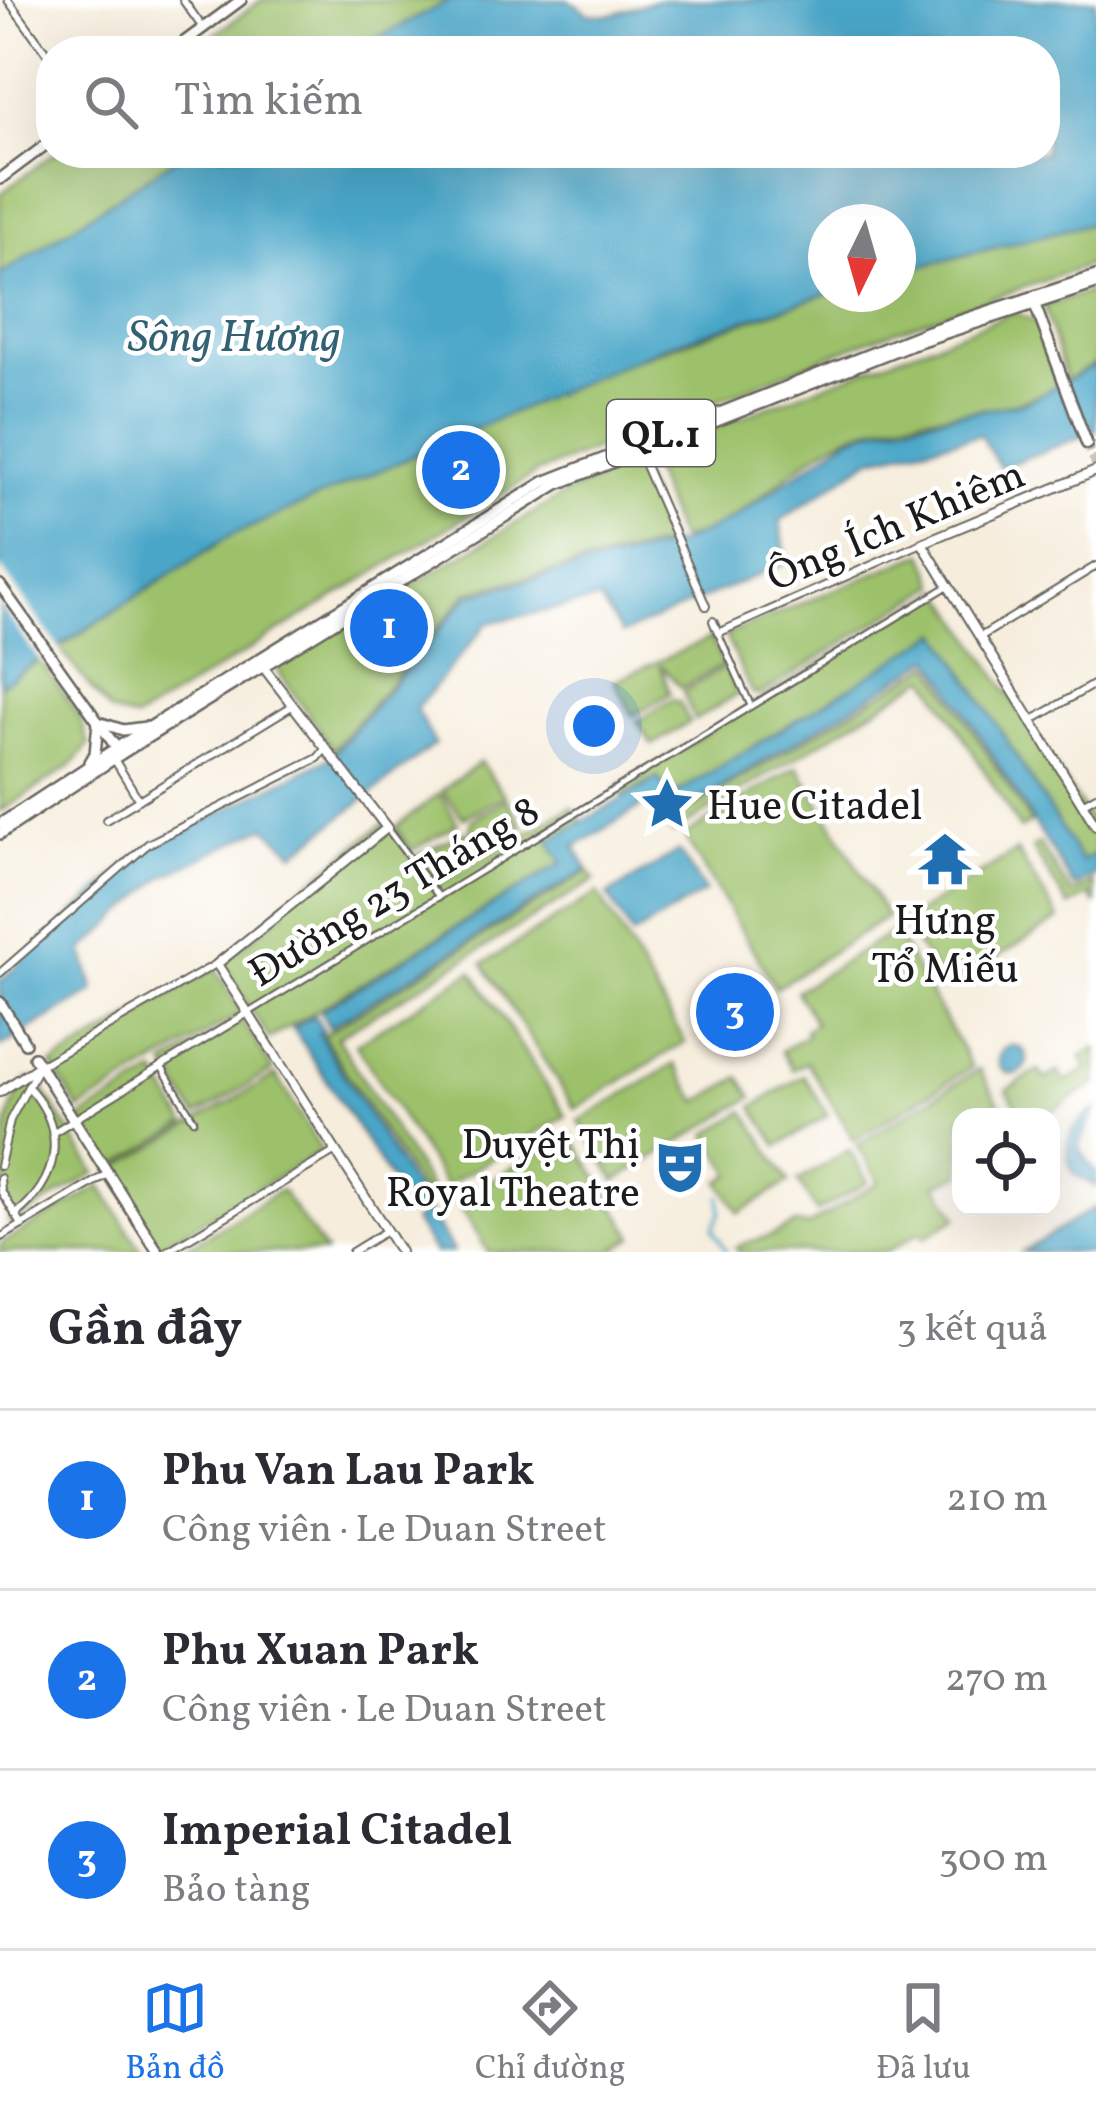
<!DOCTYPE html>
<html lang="vi">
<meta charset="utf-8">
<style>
:root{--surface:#fff;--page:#f7f7f7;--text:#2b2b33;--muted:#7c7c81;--line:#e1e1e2;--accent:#1a73e8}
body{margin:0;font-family:Vollkorn,serif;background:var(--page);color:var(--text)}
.controls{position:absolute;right:36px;bottom:36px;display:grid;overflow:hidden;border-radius:24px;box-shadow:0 12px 48px #0002}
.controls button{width:108px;height:108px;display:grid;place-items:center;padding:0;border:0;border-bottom:3px solid var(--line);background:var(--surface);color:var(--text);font:60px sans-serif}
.compass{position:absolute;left:808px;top:204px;width:108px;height:108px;border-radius:50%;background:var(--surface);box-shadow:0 12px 48px #0002;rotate:185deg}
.you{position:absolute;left:594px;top:726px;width:42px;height:42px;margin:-30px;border:9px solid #fff;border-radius:50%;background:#1a73e8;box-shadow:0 0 0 18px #1a73e833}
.badge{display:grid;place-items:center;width:78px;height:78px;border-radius:50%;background:var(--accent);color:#fff;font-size:39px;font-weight:700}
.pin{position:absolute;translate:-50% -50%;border:6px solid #fff;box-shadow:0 3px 12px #0006}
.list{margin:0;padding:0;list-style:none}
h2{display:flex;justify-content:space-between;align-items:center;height:156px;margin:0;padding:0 48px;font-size:51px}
h2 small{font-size:39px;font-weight:400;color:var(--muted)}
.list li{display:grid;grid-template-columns:78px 1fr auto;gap:36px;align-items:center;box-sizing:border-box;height:180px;padding:0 48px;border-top:3px solid var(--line)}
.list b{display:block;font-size:45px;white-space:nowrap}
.list p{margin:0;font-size:39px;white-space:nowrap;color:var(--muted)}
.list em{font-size:39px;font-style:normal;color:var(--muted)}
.icon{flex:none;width:66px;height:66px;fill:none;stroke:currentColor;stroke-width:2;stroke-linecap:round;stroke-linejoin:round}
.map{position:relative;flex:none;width:1096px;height:1252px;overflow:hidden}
.search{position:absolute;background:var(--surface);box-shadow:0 12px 48px #0002;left:36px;right:36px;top:36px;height:132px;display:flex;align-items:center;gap:30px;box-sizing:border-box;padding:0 42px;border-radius:48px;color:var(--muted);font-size:45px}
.sheet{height:696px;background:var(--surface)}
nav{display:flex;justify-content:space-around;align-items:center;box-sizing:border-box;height:168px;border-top:3px solid var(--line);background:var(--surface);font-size:33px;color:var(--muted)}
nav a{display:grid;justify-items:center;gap:6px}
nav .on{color:var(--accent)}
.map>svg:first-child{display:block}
.green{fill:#9dc16b;stroke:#5c6e44;stroke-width:3}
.water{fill:#49a6c8;stroke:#326172;stroke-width:3}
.pier{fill:#f6eddc}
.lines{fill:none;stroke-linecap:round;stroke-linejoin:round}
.stream{stroke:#49a6c8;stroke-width:3}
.secondary-tunnel{stroke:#cac3b6;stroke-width:9;stroke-dasharray:9 4.5;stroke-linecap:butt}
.pedestrian-casing{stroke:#68655f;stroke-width:9}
.minor-casing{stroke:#68655f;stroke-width:10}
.tertiary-casing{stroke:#68655f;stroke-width:12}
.secondary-casing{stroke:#68655f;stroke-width:14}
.primary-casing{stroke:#68655f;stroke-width:14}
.pedestrian{stroke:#fff;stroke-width:4.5}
.minor{stroke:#fff;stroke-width:6}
.tertiary{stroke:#fff;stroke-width:8}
.secondary{stroke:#fff;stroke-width:9}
.primary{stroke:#fff;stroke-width:9}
.labels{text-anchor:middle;stroke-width:9;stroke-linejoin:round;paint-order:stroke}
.shield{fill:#fff;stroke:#606060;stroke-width:3}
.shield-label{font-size:39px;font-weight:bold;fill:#1c1c1c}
.street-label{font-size:42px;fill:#1c1c1c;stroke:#fff}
.poi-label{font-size:42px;fill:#1c1c1c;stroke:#fff;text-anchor:start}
.water-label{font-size:45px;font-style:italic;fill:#326172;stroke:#fff}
</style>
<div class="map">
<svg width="1096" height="1252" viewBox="0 0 1096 1252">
<rect width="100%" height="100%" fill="#fff"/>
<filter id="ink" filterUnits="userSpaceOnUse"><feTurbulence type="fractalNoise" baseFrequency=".00833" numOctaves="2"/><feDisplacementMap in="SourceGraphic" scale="24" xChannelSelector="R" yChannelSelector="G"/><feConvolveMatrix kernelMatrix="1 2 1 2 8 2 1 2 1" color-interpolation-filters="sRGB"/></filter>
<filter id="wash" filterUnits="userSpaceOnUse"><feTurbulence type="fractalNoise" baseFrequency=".004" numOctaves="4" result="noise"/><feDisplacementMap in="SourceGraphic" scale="48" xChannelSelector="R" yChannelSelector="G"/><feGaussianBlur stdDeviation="2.7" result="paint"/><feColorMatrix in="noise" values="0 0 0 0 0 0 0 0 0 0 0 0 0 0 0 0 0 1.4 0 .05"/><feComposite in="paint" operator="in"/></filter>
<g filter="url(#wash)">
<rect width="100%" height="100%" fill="#f6eddc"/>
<g class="green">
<polygon points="261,0 451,0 353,51 193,51"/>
<polygon points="54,153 184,153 0,275 0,194"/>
<polygon points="1096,222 1096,263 871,339 538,472 135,720 110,712 59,648 228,537 621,364 826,294 898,294 898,272"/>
<polygon points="1096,289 1096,363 1066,380 1044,306"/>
<path d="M1015,312l21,10 23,63c-62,36 -141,21 -207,49 -61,25 -105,92 -173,106l-33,-87z"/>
<polygon points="621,469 638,470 670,543 468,592 333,750 278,671 280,663 570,491"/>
<polygon points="924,553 937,585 759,695 752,694 725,635"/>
<polygon points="942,590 1096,830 1096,853 1082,862 940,633 670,797 658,778 623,796 618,787"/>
<polygon points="711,638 723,664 681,688 660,664 670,694 633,716 614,681"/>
<polygon points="40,660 80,718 89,745 72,765 0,812 0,685"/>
<polygon points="931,664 1031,823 1020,829 927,677 673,833 666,824"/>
<polygon points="724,667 738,694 695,720 683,692"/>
<polygon points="672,700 679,702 690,722 652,745 637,721"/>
<polygon points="480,762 505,796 463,818 442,790"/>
<polygon points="798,766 887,917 776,988 684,836"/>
<polygon points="440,793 458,824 411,851 396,827"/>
<polygon points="507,799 523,826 483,849 470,830 472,820"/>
<polygon points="572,807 582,821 562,863 269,1039 222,963 284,911 279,908 288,899 387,821 413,858 465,831 479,852 428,878 436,886"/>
<polygon points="1039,844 1072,894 1093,882 1096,905 1089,895 1069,907 1032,848"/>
<polygon points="1017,851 1059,919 945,989 903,922"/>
<polygon points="589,871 595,880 337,1037 431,1190 422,1193 323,1035"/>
<polygon points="598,893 685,1042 575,1109 483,964"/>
<polygon points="894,931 972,1067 854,1140 807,1062 793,1070 781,1051 807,1035 805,1030 815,1023 796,991"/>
<polygon points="215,968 242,1013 79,1110 52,1065"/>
<polygon points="472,971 566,1116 445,1186 356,1044"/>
<polygon points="242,1020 273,1070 196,1116 166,1065"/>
<polygon points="1096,1048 1096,1084 1043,1117 1023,1117 1007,1090 1038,1070 1045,1079 1059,1071 1065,1082 1087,1069 1081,1057"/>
<polygon points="675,1064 698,1102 740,1077 753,1097 616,1181 579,1121"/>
<path d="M979,1069l28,48h-46v58l-24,9 21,33 -34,21 -4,-6 -33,20h-149l-3,-4c16,-10 33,-7 60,-24l13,2 71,-44 -22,-37z"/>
<polygon points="156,1073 186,1124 110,1169 80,1119"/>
<polygon points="276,1075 322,1151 157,1248 112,1171"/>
<polygon points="804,1075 828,1115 778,1146 753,1107"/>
<path d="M28,1079l9,1 59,93 -86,51c-10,-40 -10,-114 18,-145z"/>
<polygon points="745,1111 789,1182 739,1213 720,1182 732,1174 707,1135"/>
<polygon points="570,1133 634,1237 609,1252 488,1252 457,1201"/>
<polygon points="849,1150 868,1182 817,1212 798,1181"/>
<polygon points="101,1186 142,1252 0,1252 0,1244"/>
<polygon points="281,1190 325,1252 179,1252"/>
</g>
<g class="water">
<polygon points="451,0 570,0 589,14 609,15 657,0 1096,0 1096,222 898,272 898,222 826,222 826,294 667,345 228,537 0,685 0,275 184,153 1045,153 1045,51 353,51"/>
<polygon points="1096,365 1096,431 1000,468 980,435 872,458 780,521 787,562 622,634 599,600 488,623 416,709 435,744 295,853 265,827 163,877 83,951 95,991 0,1047 0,981 143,851 331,757 469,595 679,544 734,518 850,437 879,427 1026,402"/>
<polygon points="940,632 1081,861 1096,853 1096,875 1074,887 932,658 663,823 649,802 575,847 588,869 329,1027 320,1011 562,863 549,841 658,778 671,797"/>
<polygon points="679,851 705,892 632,936 608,895"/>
<polygon points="314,1015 323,1030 319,1034 423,1203 411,1212 293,1028"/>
<circle cx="1013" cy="1060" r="14"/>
<path d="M1096,1109l-17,38 17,26v14l-22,-13c-15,-28 -3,-49 22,-65z"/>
<polygon points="1096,1207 1096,1252 1022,1252"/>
<polygon points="428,1211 454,1252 434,1252 414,1221"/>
</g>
<polygon class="pier" points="0,567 63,653 43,665 0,605"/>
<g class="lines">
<polyline class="stream" points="720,1196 721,1212 713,1229 727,1252"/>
</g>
</g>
<g filter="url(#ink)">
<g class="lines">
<polyline class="secondary-tunnel" points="1087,444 1096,465"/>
<defs>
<g id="pedestrian">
<polyline points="719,635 751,706"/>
<polyline points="388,830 439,897"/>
<polyline points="248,1013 948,586"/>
<polyline points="161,1066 194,1120"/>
</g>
<g id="minor">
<polyline points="8,0 51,59"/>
<polyline points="183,0 203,28"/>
<polyline points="640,454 706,606"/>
<polyline points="713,621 718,633 922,543"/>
<polyline points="980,637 1096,566"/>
<polyline points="1031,721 1096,683"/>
<polyline points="114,759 139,800"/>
<polyline points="1082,804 1096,796"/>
<polyline points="106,820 292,706"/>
<polyline points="0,973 148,844 318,758 325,749"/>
<polyline points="54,1132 248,1013"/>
<polyline points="0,1166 10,1120 39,1066 216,964"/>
<polyline points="0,1178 1,1191 22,1225"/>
<path d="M15,1215c43,-34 53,-82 16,-125"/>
<polyline points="0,1238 109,1173"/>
<polyline points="166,1252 336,1151"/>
<polyline points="352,1252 386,1231"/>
</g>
<g id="tertiary">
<polyline points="1096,471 922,543 1096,826"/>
<polyline points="261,664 387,828 217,964 400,1252"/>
<polyline points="0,1092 39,1066"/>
</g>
<g id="secondary">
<polyline points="172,51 241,0"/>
<polyline points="0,179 51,141"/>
<polyline points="1032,297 1087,444"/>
<polyline points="89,762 95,754 98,722"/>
<polyline points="0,824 116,748"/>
<polyline points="0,834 121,754"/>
<polyline points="0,1002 25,1043"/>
<polyline points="34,1057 158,1252"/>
</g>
<g id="primary">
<polyline points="0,585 121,754 558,484 909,345 1096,284"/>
<polyline points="98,722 123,730 146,727"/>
<polyline points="116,748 544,482 928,331 1096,276"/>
</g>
</defs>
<use href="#pedestrian" class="pedestrian-casing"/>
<use href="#minor" class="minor-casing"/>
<use href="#tertiary" class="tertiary-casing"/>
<use href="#secondary" class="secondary-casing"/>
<use href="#primary" class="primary-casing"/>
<use href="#pedestrian" class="pedestrian"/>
<use href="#minor" class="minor"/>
<use href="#tertiary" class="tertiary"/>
<use href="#secondary" class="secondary"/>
<use href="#primary" class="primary"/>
</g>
</g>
<defs>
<symbol id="sight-bare" viewBox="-9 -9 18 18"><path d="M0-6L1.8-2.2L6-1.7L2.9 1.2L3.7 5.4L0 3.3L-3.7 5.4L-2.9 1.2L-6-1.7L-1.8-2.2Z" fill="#1f6fb2" stroke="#fff" stroke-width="2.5" paint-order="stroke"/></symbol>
<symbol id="temple-bare" viewBox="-9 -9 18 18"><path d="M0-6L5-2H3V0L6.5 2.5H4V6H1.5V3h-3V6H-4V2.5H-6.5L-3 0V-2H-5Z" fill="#1f6fb2" stroke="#fff" stroke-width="2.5" paint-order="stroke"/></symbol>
<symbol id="theatre-bare" viewBox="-9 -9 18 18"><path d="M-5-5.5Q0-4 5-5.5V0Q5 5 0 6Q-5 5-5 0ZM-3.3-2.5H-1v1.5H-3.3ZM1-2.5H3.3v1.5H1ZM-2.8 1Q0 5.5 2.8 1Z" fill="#1f6fb2" stroke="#fff" stroke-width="2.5" paint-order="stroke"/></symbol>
</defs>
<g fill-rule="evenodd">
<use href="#sight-bare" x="629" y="766" width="76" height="76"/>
<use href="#temple-bare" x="907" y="821" width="76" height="76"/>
<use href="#theatre-bare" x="642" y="1129" width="76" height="76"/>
</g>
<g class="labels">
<rect class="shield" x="607" y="400" width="108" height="66" rx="9"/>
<g class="shield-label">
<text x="661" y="447">QL.1</text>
</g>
<g class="street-label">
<text transform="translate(895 524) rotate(-23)" y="15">Ông Ích Khiêm</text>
<text transform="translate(393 890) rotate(-31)" y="15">Đường 23 Tháng 8</text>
</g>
<g class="poi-label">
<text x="707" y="819">Hue Citadel</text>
<text x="945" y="934" text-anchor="middle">Hưng<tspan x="945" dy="48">Tổ Miếu</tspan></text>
<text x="640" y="1158" text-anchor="end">Duyệt Thị<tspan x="640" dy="48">Royal Theatre</tspan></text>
</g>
<g class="water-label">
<text x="234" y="351">Sông Hương</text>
</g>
</g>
</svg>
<div class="controls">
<button><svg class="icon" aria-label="locate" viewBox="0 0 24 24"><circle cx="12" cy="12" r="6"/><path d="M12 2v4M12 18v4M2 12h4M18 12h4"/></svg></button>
</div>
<svg class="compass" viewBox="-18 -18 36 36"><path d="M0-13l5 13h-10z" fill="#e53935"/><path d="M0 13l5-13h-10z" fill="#7c7c81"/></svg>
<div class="you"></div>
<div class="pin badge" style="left:389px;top:628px">1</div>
<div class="pin badge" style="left:461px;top:470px">2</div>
<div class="pin badge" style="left:735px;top:1012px">3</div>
<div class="search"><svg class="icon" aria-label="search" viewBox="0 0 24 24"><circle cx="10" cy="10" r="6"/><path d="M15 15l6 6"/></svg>Tìm kiếm</div>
</div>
<section class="sheet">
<h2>Gần đây<small>3 kết quả</small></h2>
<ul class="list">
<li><span class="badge">1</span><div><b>Phu Van Lau Park</b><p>Công viên · Le Duan Street</p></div><em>210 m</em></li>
<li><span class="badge">2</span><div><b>Phu Xuan Park</b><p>Công viên · Le Duan Street</p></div><em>270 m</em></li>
<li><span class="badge">3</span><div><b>Imperial Citadel</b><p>Bảo tàng</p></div><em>300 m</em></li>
</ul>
</section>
<nav>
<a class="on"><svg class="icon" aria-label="map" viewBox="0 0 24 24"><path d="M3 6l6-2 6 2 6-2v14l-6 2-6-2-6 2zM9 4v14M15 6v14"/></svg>Bản đồ</a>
<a><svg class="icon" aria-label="directions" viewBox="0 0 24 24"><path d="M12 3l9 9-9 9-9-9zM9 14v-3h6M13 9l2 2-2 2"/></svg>Chỉ đường</a>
<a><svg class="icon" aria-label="saved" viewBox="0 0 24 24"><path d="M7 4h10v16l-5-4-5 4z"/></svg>Đã lưu</a>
</nav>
